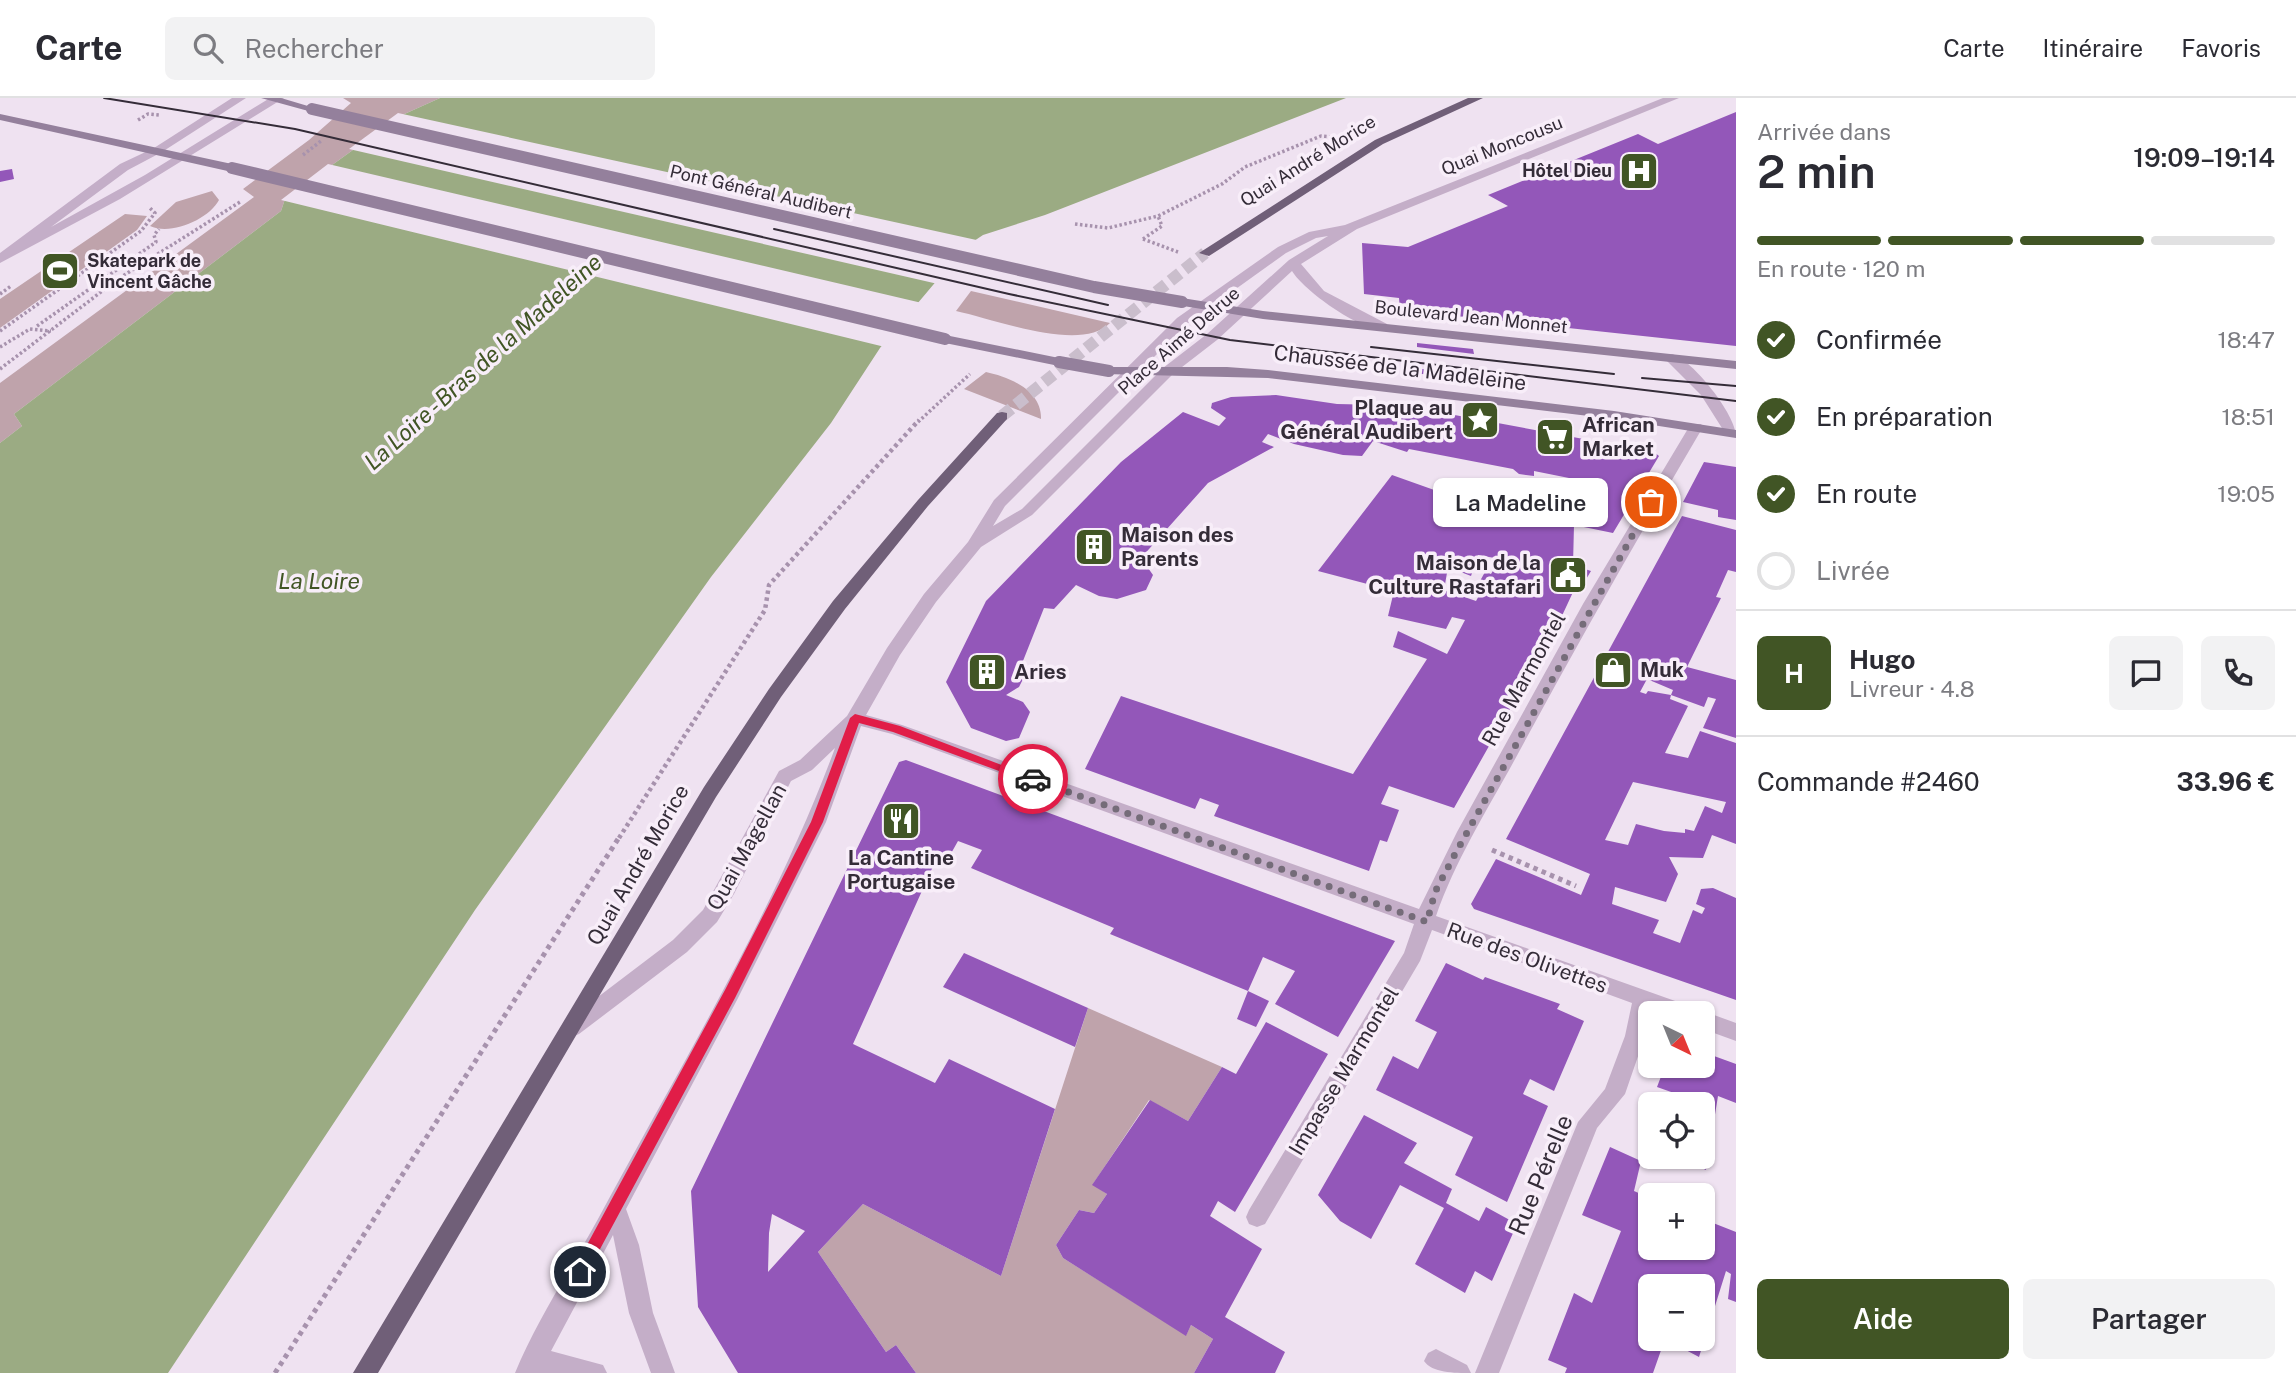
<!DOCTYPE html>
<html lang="fr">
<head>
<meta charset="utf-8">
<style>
	:root { --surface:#fff; --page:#f2f2f3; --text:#2b2b33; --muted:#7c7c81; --line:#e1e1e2; --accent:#415525 }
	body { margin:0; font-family:"Public Sans",sans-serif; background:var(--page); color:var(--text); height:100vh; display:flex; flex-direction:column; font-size:26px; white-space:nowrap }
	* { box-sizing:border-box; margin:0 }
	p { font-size:23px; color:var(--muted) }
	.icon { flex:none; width:38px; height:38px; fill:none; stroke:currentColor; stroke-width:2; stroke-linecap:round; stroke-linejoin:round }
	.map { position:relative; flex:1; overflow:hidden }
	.drawer { display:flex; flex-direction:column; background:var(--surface); width:560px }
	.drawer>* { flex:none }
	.needle { width:46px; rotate:137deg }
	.tools { position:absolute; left:1638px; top:903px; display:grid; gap:14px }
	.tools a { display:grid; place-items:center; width:77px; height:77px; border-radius:10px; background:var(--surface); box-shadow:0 2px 5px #0004; font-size:35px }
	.pin { position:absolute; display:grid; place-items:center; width:60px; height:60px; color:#fff; margin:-30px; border:4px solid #fff; border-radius:50%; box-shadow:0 2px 7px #0007 }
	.courier { position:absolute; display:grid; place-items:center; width:70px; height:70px; margin:-35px; border:5px solid #e11d48; border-radius:50%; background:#fff; color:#222; box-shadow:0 2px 9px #0007 }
	.bubble { position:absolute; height:49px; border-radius:10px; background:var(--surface); box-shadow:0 2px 5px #0004; font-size:23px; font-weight:600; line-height:49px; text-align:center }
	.overview em { font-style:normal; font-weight:600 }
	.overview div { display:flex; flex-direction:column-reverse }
	.overview { display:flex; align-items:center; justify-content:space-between; height:119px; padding:0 21px }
	h1 { font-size:46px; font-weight:600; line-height:52px }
	.bar { display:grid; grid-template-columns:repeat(4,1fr); gap:10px 7px; align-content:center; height:84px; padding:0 21px }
	.bar i { height:9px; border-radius:5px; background:var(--line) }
	.bar .on { background:var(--accent) }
	.bar p { grid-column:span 4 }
	.line { display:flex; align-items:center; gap:18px; padding:0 21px; border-top:2px solid var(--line) }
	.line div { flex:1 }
	.round { display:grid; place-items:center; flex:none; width:74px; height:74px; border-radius:10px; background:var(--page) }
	ol { padding:0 21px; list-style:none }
	li { display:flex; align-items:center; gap:21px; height:77px }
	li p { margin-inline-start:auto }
	li .icon { padding:7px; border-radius:50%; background:var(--accent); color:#fff; stroke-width:4 }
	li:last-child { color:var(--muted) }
	li i { width:38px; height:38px; border:4px solid var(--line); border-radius:50% }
	.action { display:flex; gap:14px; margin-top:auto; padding:14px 21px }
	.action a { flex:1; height:80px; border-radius:10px; background:var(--accent); color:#fff; font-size:28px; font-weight:600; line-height:80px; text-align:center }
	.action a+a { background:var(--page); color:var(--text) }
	header { display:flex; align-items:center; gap:42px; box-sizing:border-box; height:98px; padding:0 35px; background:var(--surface); border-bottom:2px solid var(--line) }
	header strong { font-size:33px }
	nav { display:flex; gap:38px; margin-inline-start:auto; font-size:24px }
	.search { width:490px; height:63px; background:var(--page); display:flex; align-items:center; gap:18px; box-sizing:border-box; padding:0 24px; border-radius:10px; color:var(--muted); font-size:26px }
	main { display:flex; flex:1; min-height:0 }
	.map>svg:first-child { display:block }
</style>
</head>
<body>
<header>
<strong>Carte</strong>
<div class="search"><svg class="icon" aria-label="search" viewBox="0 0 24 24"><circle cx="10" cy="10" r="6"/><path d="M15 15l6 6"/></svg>Rechercher</div>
<nav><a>Carte</a><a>Itinéraire</a><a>Favoris</a></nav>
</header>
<main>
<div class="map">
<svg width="1736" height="1275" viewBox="0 0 1736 1275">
	<rect width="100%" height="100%" fill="#efe2f1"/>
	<!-- green -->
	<path fill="#bfa3ab" d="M343 0H440L400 18 285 101 281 113 14 316 22 328 0 345V285L254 99 243 91 309 42 351 5Z
		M212 93 219 102C209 121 171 138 150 128L176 104Z
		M125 116 147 118 137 132 0 230V201Z
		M971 193 1110 225C1081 255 994 221 956 213Z
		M986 274C1009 279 1042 292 1041 321L964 291Z
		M1088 910 1222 969 1188 1023 1149 1002 1093 1086 1107 1096 1094 1115 1079 1112 1056 1147 1063 1160 1186 1237 1191 1227 1213 1241 1194 1275H916L896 1247 886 1254 818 1154 863 1106 1001 1178Z"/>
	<!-- water -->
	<path fill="#9bab83" d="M440 0H1346L1045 117 983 137 965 149 880 250 831 325 711 479 475 812 168 1275H0V345L22 328 14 316 281 113 285 101 400 18Z"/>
	<!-- pier -->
	<path fill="#efe2f1" d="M398 15 981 143 967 152 938 186 349 51Z
		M328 66 922 205 885 249 281 102Z"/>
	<!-- building -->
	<path fill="#9357b9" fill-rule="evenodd" d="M1736 14V248L1400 212 1399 200 1364 196 1362 145 1408 149 1508 108 1488 97 1638 36 1658 46Z
		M12 71 14 81 0 84V73Z
		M1417 245 1473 251 1474 256 1417 249Z
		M1414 270 1472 277V282L1414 275Z
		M1276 297 1337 306 1382 307 1377 315 1389 320 1395 312 1431 319 1433 313 1654 354 1659 358 1613 435 1574 427 1573 467 1591 473 1579 493 1574 492 1525 597 1519 595 1454 710 1389 688 1381 706 1399 712 1387 744 1380 742 1369 773 1214 718 1219 707 1200 700 1195 711 1085 671 1121 598 1353 676 1427 561 1393 549 1398 533 1447 556 1465 522 1452 519 1446 531 1388 518 1394 493 1318 473 1392 377 1482 409 1494 389 1565 403 1570 394 1563 392 1567 386 1574 389 1579 382 1534 373V378L1519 376 1513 371 1409 351 1407 354 1373 343 1362 358 1343 357 1294 346 1268 336 1262 344 1274 349 1208 385 1141 460 1153 477 1146 492 1117 501 1099 498 1076 487 1054 511 1044 510 1019 573 1026 575 1019 589 1006 597 1023 604 1030 614 1019 640 1006 643 971 630 946 584 986 503 1121 364 1183 314 1219 328 1226 320 1211 310 1212 305 1231 299ZM1478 457 1500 461 1491 476 1485 474 1480 483 1486 485 1476 503 1444 492 1448 469 1471 478Z
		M1704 364 1736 369V422L1718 419V412L1683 404Z
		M1682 418 1736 432V474L1728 472 1716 499 1721 500 1687 569 1736 582V640L1703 630 1716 601 1708 599 1704 609 1671 597 1670 601 1688 608 1665 655 1688 660 1700 633 1736 645V746L1712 737 1703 760 1669 759 1678 776 1666 804 1615 789 1612 806 1659 822 1653 835 1680 845 1693 812 1702 816 1705 810 1696 806 1701 791 1713 790 1736 800V902L1474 811 1471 806 1496 761 1581 797 1590 776 1506 741ZM1647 581 1673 592 1671 597 1648 593 1646 596 1640 594ZM1633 684 1726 704 1722 715 1705 708 1694 733 1685 731V735L1664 733 1636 726 1628 747 1605 742Z
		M906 662 1395 843 1338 939 1275 906 1295 873 1263 859 1248 893 1110 836 1114 830 971 770 982 752 958 743 944 768 935 764 853 946 935 985 949 961 1055 1011 1001 1178 863 1106 818 1154 886 1254 896 1247 916 1275H738L698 1209 691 1093 899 664ZM772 1116 805 1133 768 1174 769 1135Z
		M964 855 1088 910 1075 949 943 889Z
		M1446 865 1483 882 1485 879 1560 906 1557 911 1584 923 1554 993 1530 981 1523 996 1548 1008 1507 1104 1455 1077 1473 1039 1376 992 1393 958 1418 971 1437 934 1415 923Z
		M1248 893 1269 903 1256 929 1237 921Z
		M1266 924 1328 956 1235 1114 1218 1103 1210 1118 1262 1151 1225 1219 1285 1254 1275 1275H1194L1213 1241 1191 1227 1186 1238 1063 1160 1056 1147 1079 1112 1094 1115 1107 1096 1092 1087 1150 1002 1188 1023 1222 969 1236 976Z
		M1703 954 1736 966V1005L1718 998 1706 1072 1676 1059H1703V1006H1669L1674 995 1657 989 1665 968H1703Z
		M1364 1017 1417 1045 1404 1065 1452 1091 1446 1105 1479 1123 1486 1109 1517 1126 1492 1183 1475 1173 1465 1195 1415 1166 1444 1110 1400 1087 1371 1141 1340 1123 1318 1097Z
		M1610 1049 1641 1063 1634 1093 1650 1100V1150H1703V1121L1736 1134V1204L1728 1201 1731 1176 1726 1173 1699 1259 1665 1241 1653 1275H1565L1567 1270 1548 1262 1574 1195 1592 1205 1621 1133 1582 1117ZM1650 1188H1703V1241H1650Z"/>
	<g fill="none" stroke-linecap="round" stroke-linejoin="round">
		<!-- primary-tunnel -->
		<path stroke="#cabecc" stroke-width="12" stroke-dasharray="12 6" stroke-linecap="butt" d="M1002 318 1205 155"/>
		<!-- path-far2 -->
		<path stroke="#a792ad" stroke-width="3.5" stroke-dasharray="2.5 2.5" stroke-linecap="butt" d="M138 22 148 16 159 17
			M303 57 321 43
			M1075 126 1108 130 1158 118 1222 86 1245 69 1321 38 1333 39
			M1143 141 1178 154
			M1143 141 1162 128 1158 118
			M0 196 11 188
			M37 228 156 144 154 137 159 131
			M0 233 141 133 155 115 150 110
			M0 249 30 231 51 233
			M0 271 118 181 240 104
			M918 324 970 276"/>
		<!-- path-far1 -->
		<path stroke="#a792ad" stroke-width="4.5" stroke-dasharray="3.5 3.5" stroke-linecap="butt" d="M619 740 765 512 769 487 919 322"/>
		<!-- path -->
		<path stroke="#a792ad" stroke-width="5" stroke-dasharray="4.5 4.5" stroke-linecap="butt" d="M1492 752 1576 788
			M275 1275 620 738"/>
		<!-- service -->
		<path fill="#c4aec8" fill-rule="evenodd" d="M1436 1251 1467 1267 1471 1275C1454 1275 1432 1275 1424 1263L1428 1255Z"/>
		<!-- minor -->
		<path fill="#c4aec8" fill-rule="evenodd" d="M232 0H246L162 54 128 72 51 129 145 77 270 0H284L120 101 0 165V155L120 66 154 50Z
			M1663 0H1679L1357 131 1301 166 1324 193 1387 226V232C1364 236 1304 193 1292 173L1217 242 1173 276 1032 417 981 449 936 504 900 557 866 617 902 627 1419 811 1457 734 1583 506 1689 329 1691 326H1701L1703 329C1640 436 1579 543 1520 652 1491 706 1456 760 1436 818L1692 909 1695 915H1662L1651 911 1645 938 1625 996 1597 1030 1499 1275H1475L1578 1024 1605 991 1625 938 1632 905 1432 832 1420 863 1265 1126 1257 1129 1249 1126 1246 1119 1249 1112 1404 855 1414 826 892 636 861 628 826 724 737 902 626 1111 639 1147 653 1215 675 1275H651L629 1215 613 1137 551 1253 603 1267 607 1275H515C537 1222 570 1172 598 1121 679 970 775 813 835 650L812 672 791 683 734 796 717 824 687 854 579 936 572 939 565 936 562 930 565 924 673 842 703 812 779 673 800 662 847 618 887 550 924 496 968 444 994 402 1177 220 1278 149 1309 134 1345 127ZM1328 138 1289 162 1207 236 1163 270 1022 411 993 428 1005 408 1187 226 1286 155 1316 140Z
			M1672 256C1693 262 1736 317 1736 338H1727L1701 297 1667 263 1665 260Z
			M1703 913 1736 925V943L1703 931V915H1698Z"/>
		<!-- secondary -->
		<path fill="#94809c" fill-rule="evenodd" d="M261 0H281L318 11 312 14Z
			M0 16 232 66 238 70 232 74 0 22Z
			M1182 200 1263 213 1736 263V271L1263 221 1177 207 1175 204Z
			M945 237 1059 260 1066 264 1059 268 940 244 938 241Z
			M1109 269H1227L1268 272 1614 313 1736 332V340L1614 321 1268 280 1104 276 1102 273Z"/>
		<!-- primary -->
		<path fill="#705f78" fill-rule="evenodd" d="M1468 0H1483L1383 46 1209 158 1199 155 1375 42Z
			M1002 314 1007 315V321L928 408 845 511 781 599 716 699 378 1275H353L704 689 769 591 833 503 918 402 997 315Z"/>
		<!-- tram -->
		<path stroke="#342c38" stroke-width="2" d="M104 0 295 31 1009 196 1230 242 1736 303
			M774 131 1108 207
			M1371 249 1614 276
			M1642 280 1736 288"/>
		<!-- secondary-bridge -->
		<path stroke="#94809c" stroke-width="12" d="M312 11 1094 189 1182 204
			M232 70 945 241
			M1059 264 1109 273"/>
	</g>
	<!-- route -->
	<path fill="#e11d48" d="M855 616 900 628 1038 681 1029 684 893 634 859 625 823 724 735 900 585 1179H575V1169L725 892 811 724 850 620Z"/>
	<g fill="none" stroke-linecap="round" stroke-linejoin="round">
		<!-- done -->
		<path stroke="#756c79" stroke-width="7" stroke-dasharray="0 12.6" d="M1033 681 1427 824 1435 794 1454 758 1651 404"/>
	</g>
	<!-- icons -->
	<defs>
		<g id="hospital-square" transform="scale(2.0125)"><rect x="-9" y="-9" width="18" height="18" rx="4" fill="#415525" stroke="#f8eef9"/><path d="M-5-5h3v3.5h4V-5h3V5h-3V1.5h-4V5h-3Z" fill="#fff"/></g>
		<g id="stadium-square" transform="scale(2.0125)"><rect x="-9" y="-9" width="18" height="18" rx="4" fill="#415525" stroke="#f8eef9"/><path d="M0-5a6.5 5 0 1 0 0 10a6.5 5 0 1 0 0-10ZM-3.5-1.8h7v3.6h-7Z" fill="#fff"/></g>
		<g id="sight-square" transform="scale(2.0125)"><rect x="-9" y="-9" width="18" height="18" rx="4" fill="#415525" stroke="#f8eef9"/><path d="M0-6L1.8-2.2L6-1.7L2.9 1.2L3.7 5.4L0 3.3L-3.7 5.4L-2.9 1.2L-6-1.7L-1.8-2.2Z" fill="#fff"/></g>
		<g id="supermarket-square" transform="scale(2.0125)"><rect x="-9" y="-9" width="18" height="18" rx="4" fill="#415525" stroke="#f8eef9"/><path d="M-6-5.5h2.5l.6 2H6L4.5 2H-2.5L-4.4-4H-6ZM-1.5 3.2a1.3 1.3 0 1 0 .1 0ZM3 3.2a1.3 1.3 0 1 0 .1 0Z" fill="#fff"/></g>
		<g id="building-square" transform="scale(2.0125)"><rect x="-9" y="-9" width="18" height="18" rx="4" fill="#415525" stroke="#f8eef9"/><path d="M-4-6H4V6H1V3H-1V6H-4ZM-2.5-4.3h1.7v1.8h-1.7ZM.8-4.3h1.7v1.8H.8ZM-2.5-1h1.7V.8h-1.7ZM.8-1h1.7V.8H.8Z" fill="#fff"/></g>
		<g id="civic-square" transform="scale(2.0125)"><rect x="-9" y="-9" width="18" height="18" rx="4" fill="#415525" stroke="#f8eef9"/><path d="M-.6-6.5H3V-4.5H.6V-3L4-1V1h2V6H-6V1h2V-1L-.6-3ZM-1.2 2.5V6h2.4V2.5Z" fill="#fff"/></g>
		<g id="shop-square" transform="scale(2.0125)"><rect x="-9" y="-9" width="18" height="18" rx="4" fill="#415525" stroke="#f8eef9"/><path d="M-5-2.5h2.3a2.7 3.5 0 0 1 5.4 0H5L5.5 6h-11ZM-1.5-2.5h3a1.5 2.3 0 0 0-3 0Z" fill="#fff"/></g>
		<g id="restaurant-square" transform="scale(2.0125)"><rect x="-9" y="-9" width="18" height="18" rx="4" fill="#415525" stroke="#f8eef9"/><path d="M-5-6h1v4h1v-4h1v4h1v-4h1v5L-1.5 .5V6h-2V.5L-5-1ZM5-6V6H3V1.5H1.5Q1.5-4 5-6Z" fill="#fff"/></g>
	</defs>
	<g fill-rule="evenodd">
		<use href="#hospital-square" x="1639" y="73"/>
		<use href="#stadium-square" x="60" y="173"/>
		<use href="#sight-square" x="1480" y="322"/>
		<use href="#supermarket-square" x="1555" y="339"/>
		<use href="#building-square" x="1094" y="449"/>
		<use href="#civic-square" x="1568" y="477"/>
		<use href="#shop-square" x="1613" y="572"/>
		<use href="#building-square" x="987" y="574"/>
		<use href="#restaurant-square" x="901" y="723"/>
	</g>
	<g text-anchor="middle" stroke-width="7" stroke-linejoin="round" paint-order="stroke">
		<!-- far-street labels -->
		<g font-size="18" fill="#342c38" stroke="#f8eef9">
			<text transform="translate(1502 48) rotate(-22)" y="6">Quai Moncousu</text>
			<text transform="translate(1308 63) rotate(-32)" y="6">Quai André Morice</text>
			<text transform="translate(761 94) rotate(13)" y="6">Pont Général Audibert</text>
			<text transform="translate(1471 219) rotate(6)" y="6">Boulevard Jean Monnet</text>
			<text transform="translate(1179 243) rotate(-41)" y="6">Place Aimé Delrue</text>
		</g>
		<!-- far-poi labels -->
		<g font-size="18" font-weight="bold" fill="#342c38" stroke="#f8eef9" text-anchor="end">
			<text x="1612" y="79">Hôtel Dieu</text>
			<text x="87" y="169" text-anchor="start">Skatepark de<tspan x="87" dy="21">Vincent Gâche</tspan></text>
		</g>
		<!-- street labels -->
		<g font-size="21" fill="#342c38" stroke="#f8eef9">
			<text transform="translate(1400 270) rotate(7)" y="7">Chaussée de la Madeleine</text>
			<text transform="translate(1524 581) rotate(-61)" y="7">Rue Marmontel</text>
			<text transform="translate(747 749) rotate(-61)" y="7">Quai Magellan</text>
			<text transform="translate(638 767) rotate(-60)" y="7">Quai André Morice</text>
			<text transform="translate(1527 860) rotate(20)" y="7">Rue des Olivettes</text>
			<text transform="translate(1344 973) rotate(-59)" y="7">Impasse Marmontel</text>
		</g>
		<!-- poi labels -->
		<g font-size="21" font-weight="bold" fill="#342c38" stroke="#f8eef9" text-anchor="start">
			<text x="1453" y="317" text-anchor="end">Plaque au<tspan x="1453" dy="24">Général Audibert</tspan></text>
			<text x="1582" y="334">African<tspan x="1582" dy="24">Market</tspan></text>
			<text x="1121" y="444">Maison des<tspan x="1121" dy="24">Parents</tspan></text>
			<text x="1541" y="472" text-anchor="end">Maison de la<tspan x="1541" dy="24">Culture Rastafari</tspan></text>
			<text x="1640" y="579">Muk</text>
			<text x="1014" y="581">Aries</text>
			<text x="901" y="767" text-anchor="middle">La Cantine<tspan x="901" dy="24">Portugaise</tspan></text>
		</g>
		<!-- water labels -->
		<g font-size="23" font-style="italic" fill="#415525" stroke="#f8eef9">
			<text transform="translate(483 264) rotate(-42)" y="8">La Loire - Bras de la Madeleine</text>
			<text x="319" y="491">La Loire</text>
		</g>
		<!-- near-street labels -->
		<g font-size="24" fill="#342c38" stroke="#f8eef9">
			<text transform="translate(1541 1077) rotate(-67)" y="8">Rue Pérelle</text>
		</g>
	</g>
</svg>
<div class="tools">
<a><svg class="needle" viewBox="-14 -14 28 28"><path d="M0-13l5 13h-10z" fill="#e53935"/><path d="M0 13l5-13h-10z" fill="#7c7c81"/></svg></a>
<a><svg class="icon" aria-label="locate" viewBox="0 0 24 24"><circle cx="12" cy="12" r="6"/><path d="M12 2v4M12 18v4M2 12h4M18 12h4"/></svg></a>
<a>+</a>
<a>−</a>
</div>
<div class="pin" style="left:1651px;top:404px;background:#ea580c"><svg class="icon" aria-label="bag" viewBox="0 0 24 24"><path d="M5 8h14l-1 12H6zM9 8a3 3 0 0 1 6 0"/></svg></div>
<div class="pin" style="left:580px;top:1174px;background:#1f2937"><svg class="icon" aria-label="home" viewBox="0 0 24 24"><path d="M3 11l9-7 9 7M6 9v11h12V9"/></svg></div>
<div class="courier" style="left:1033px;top:681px"><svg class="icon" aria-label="car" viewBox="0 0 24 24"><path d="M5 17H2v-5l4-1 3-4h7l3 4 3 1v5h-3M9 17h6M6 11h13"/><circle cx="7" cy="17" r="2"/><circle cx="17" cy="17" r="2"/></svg></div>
<div class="bubble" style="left:1433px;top:380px;width:175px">La Madeline</div>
</div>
<section class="drawer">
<div class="overview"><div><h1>2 min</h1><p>Arrivée dans</p></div><em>19:09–19:14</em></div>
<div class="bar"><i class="on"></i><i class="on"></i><i class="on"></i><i></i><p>En route · 120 m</p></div>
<ol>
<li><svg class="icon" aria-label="check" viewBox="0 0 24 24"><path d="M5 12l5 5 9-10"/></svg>Confirmée<p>18:47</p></li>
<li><svg class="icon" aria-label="check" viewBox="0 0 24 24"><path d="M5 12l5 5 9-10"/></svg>En préparation<p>18:51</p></li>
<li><svg class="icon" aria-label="check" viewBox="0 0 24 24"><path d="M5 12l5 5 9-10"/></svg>En route<p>19:05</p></li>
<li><i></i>Livrée</li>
</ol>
<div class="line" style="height:126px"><b class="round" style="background:var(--accent);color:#fff">H</b><div><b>Hugo</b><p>Livreur · 4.8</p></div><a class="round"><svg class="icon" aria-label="chat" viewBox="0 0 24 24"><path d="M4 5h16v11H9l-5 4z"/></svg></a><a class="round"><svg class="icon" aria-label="phone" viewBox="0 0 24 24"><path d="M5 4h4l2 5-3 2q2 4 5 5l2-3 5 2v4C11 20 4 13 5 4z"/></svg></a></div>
<div class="line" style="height:91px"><div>Commande #2460</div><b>33.96 €</b></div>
<div class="action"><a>Aide</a><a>Partager</a></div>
</section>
</main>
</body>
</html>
